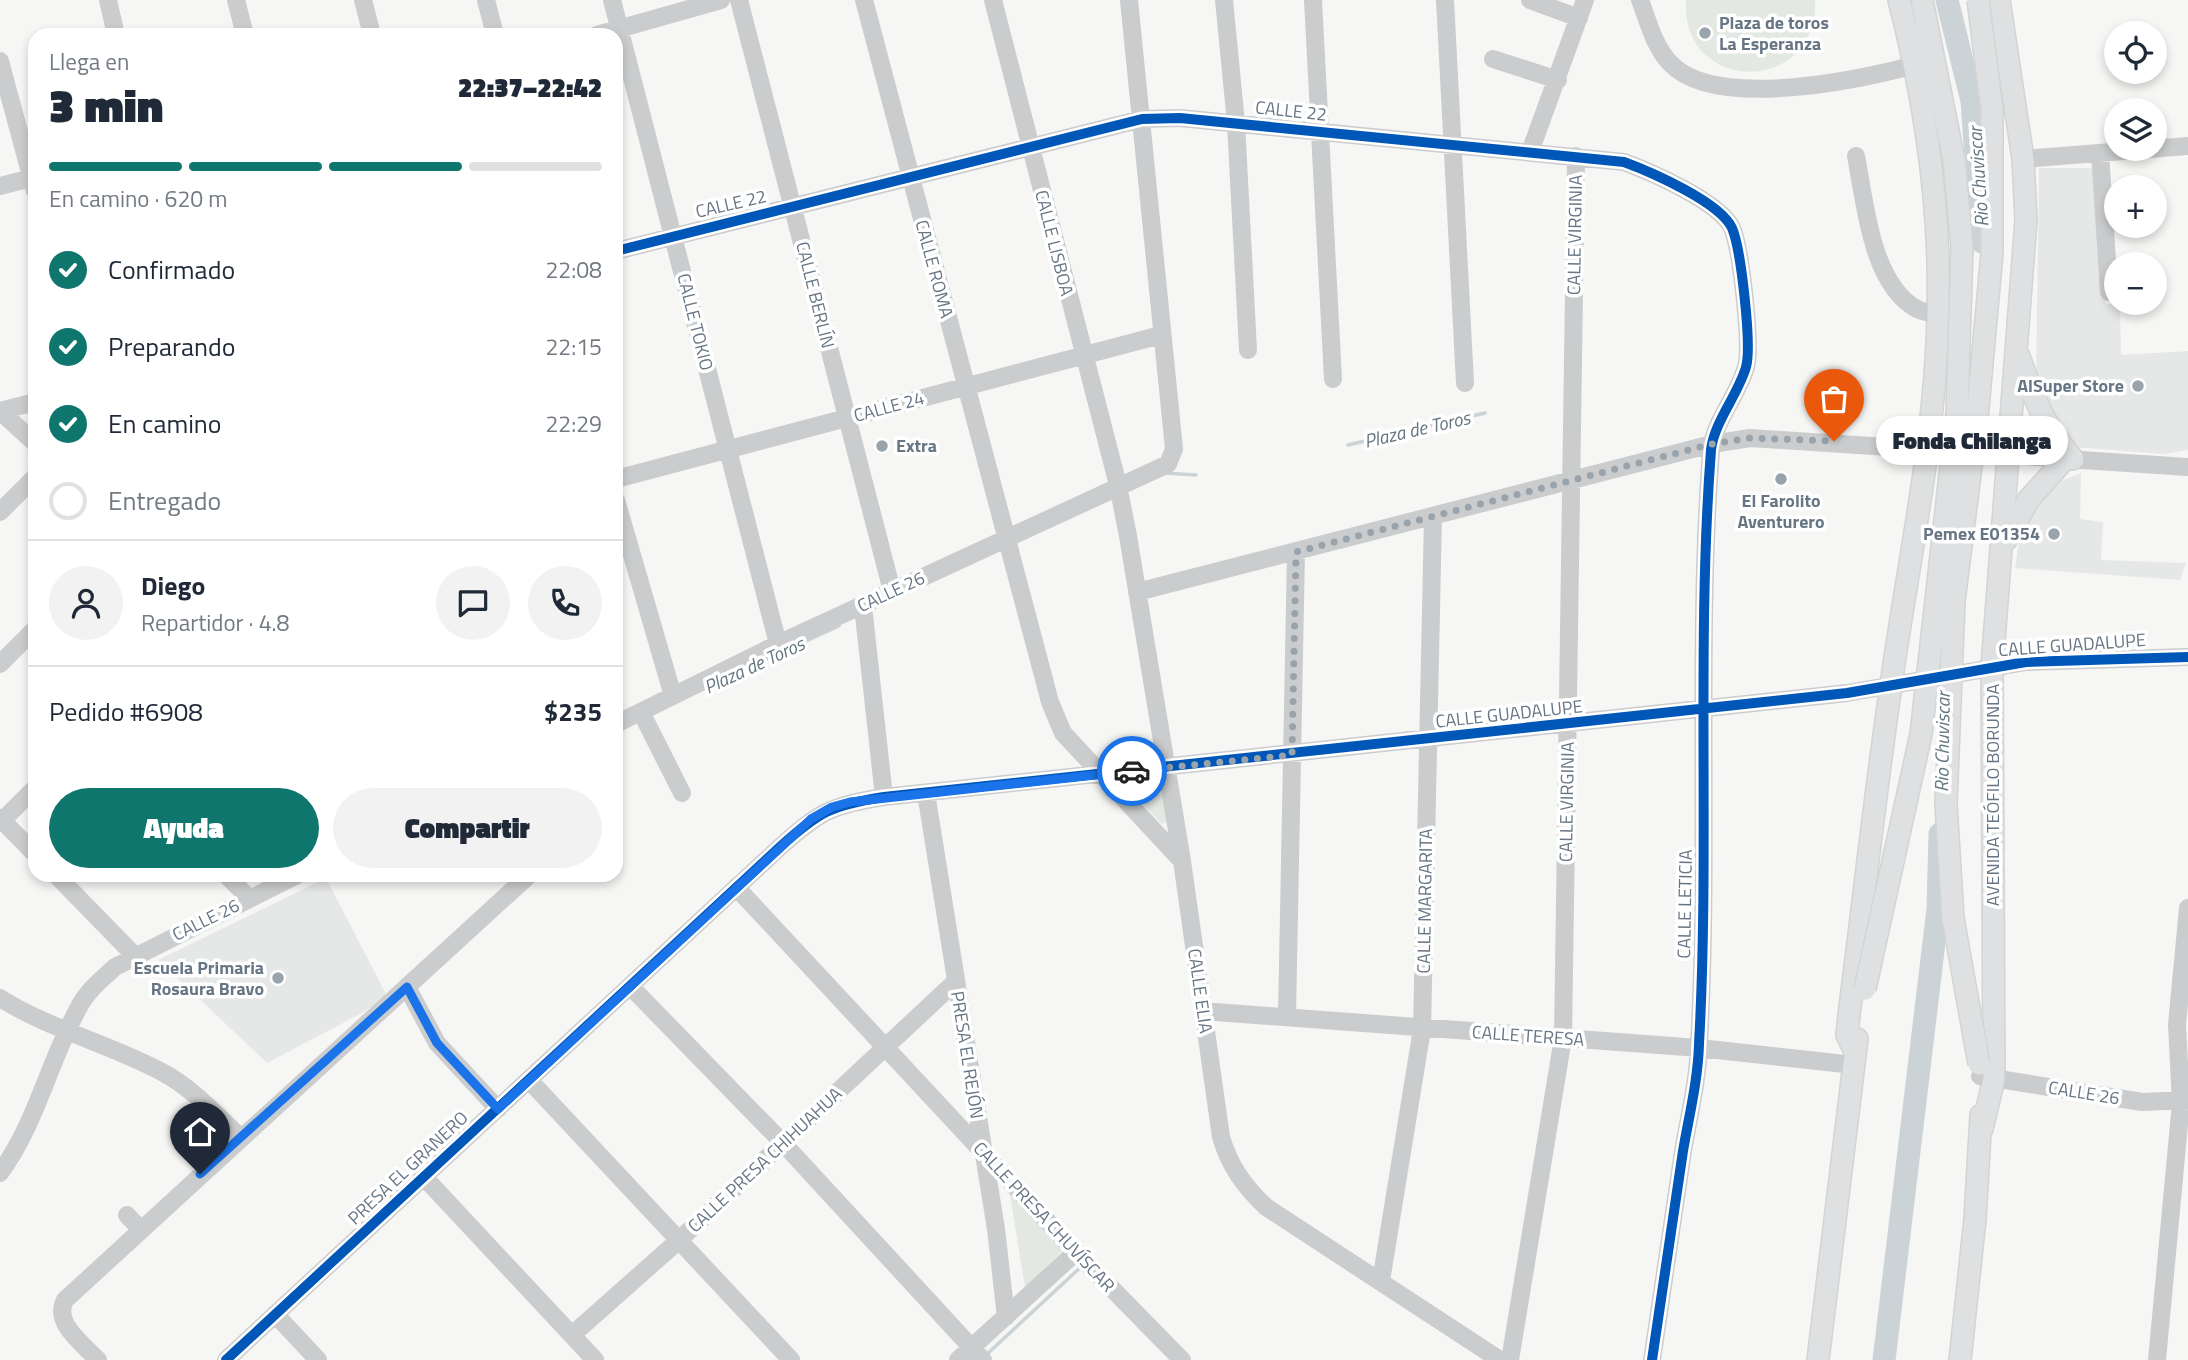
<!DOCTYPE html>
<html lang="es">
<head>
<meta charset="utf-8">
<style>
	:root { --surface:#fff; --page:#f2f2f3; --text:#1f2937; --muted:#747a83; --line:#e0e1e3; --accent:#0f766e }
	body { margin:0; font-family:"Titillium Web",sans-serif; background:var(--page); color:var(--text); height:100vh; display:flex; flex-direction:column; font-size:26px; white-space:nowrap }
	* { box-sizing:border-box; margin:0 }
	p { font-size:23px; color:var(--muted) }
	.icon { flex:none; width:38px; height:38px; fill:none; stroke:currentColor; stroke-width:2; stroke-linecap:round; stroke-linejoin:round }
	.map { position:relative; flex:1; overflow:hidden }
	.sheet { position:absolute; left:28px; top:28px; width:595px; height:854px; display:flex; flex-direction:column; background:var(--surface); border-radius:21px; box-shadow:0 4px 10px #0003 }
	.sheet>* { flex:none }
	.buttons { position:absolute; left:2104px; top:21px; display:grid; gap:14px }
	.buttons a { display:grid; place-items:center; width:63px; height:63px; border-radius:50%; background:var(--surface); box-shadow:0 4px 10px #0003; font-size:35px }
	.pin { position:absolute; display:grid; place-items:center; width:60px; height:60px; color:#fff; margin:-72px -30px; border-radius:50% 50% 50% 0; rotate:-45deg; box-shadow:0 0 7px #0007 }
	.pin .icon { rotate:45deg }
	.courier { position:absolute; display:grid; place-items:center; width:70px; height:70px; margin:-35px; border:5px solid #1a73e8; border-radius:50%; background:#fff; color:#222; box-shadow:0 2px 9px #0007 }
	.bubble { position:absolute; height:49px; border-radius:24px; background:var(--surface); box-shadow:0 4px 10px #0003; font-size:23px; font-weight:800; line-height:49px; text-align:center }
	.headline em { font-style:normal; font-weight:800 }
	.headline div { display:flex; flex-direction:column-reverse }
	.headline { display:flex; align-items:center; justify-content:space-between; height:119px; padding:0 21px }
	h1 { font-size:46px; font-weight:800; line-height:52px }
	.bar { display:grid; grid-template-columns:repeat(4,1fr); gap:10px 7px; align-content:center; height:84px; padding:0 21px }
	.bar i { height:9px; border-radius:5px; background:var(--line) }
	.bar .selected { background:var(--accent) }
	.bar p { grid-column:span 4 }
	.line { display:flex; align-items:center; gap:18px; padding:0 21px; border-top:2px solid var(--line) }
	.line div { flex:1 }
	.round { display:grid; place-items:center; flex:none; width:74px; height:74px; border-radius:37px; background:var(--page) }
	ol { padding:0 21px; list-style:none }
	li { display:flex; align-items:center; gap:21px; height:77px }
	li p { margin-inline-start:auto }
	li .icon { padding:7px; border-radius:50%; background:var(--accent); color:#fff; stroke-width:4 }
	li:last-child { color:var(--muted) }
	li i { width:38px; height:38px; border:4px solid var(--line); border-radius:50% }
	.action { display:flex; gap:14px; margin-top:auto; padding:14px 21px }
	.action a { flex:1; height:80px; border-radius:42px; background:var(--accent); color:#fff; font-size:28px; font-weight:800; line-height:80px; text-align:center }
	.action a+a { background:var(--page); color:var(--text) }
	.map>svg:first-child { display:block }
</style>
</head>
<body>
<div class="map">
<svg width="2188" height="1360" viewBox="0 0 2188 1360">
	<rect width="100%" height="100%" fill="#f6f6f5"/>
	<!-- built -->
	<path fill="#e6e8e8" d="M2039 168H2097L2106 304H2120L2121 355 2188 351V450L2163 454 2071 447 2036 380Z
		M2081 473 2080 519 2103 522 2101 560 2186 563 2180 580 2015 568 2021 527 2038 500 2058 482Z
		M326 878 387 996 364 1012 267 1063 158 960Z"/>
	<!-- park -->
	<path fill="#e4e8e3" d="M1686 0H1815C1819 96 1680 95 1686 0Z
		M1159 784 1168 820 1162 824 1131 792 1136 786Z
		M1010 1195 1014 1196 1063 1250 1025 1288Z"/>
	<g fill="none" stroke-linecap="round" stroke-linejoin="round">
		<!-- stream -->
		<path stroke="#cbd3d6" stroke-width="3.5" d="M1348 445 1485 413
			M1164 473 1196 475
			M763 661 839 626
			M985 1356 1082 1266"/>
		<!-- river -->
		<path stroke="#cbd3d6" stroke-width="23" d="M1947 0 1972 101 1982 242
			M1884 1360 1938 909 1940 834"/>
		<!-- major casing -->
		<g stroke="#d3d4d4" stroke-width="24">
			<path id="major" d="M1922 0 1954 160
				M2019 357C2034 398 2044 426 2073 459
				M2006 540 2029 499 2065 459
				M1855 1052 1847 1035 1849 1015C1863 905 1875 795 1891 685 1908 562 1936 438 1938 313 1941 208 1925 101 1899 0
				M1982 1129 1994 1079 1992 667 2026 220 2023 159 1999 0
				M1818 1360 1857 1039
				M1960 1360 1975 1219 1981 1115"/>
		</g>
		<!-- minor -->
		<path stroke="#cbcccd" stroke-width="18" d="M108 0 116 35
			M236 0 245 35
			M363 0 372 35
			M486 0 495 35
			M612 0 778 644
			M739 0 892 591
			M864 0 1050 702 1063 733 1182 861
			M993 0 1118 485 1128 536 1182 861 1221 1137C1230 1167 1244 1186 1266 1207L1500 1360
			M1224 0 1236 123 1248 350
			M1313 0 1333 379
			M1445 0 1465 383
			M1530 0 1579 18
			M1640 0C1648 21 1654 46 1670 63 1715 111 1858 80 1915 65
			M597 35 721 0
			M1493 59 1558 80
			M0 61 35 191
			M1530 152 1585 0
			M2100 153 2109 292
			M1856 156C1865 202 1871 284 1917 309 1923 312 1932 313 1938 315
			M2023 159 2188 146
			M0 186 35 177
			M616 251 1142 119 1180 118 1624 162C1651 172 1720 202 1732 228 1741 249 1752 346 1746 367 1738 395 1714 422 1711 450 1696 647 1710 846 1699 1044 1698 1080 1689 1116 1683 1151 1673 1221 1662 1290 1652 1360
			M0 411 35 443
			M0 411 35 402
			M616 479 1161 335
			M616 500 673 696
			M0 512 35 477
			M1137 592 1712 444 1750 438 2188 467
			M863 606 884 797
			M0 664 35 629
			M642 714 682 793
			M616 724 778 644 1168 464 1174 449 1129 0
			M926 793 996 1229 1006 1317
			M0 818 35 854
			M0 823 35 788
			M56 875 135 956
			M226 875 249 898
			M736 887 1076 1252 1182 1360
			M630 986 782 1142 983 1360
			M407 987 437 1043 498 1109
			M0 998C51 1030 110 1044 162 1072 192 1088 216 1114 240 1137
			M1202 1011 1699 1048 1854 1065
			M1287 1016 1296 552
			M1980 1076 2142 1102 2188 1100
			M529 1080 791 1360
			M0 1173C37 1122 49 1061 79 1007 87 991 102 979 115 967L297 875
			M423 1176 595 1360
			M127 1215 140 1229
			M1381 1281 1422 1029 1433 517
			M275 1314 318 1360
			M572 1335 678 1241 955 982
			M98 1360C82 1343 53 1323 65 1300L529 875
			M226 1360 780 847C819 812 831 805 884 797L1847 693 2026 662 2188 657
			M958 1360 1076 1252
			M1510 1360 1563 1038 1576 156
			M2157 1360 2181 1103 2177 1025 2188 908"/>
		<!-- major -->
		<use href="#major" stroke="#dfe0e1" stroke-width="21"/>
		<!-- major-bridge casing -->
		<g stroke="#d3d4d4" stroke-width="24" stroke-linecap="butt">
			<path id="major-bridge" d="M1978 0 1992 109V253L1977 419 1954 601 1946 804 1953 918 1979 1064
				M1865 989 1921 734 1957 413 1962 247 1954 160"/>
		</g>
		<!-- major-bridge -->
		<use href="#major-bridge" stroke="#dfe0e1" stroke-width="21"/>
		<!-- cycleway casing -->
		<g stroke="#fff" stroke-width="15">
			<path id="cycleway" d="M616 251 1142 119 1180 118 1624 162C1651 172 1720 202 1732 228 1741 249 1752 346 1746 367 1738 395 1714 422 1711 450 1696 647 1710 846 1699 1044 1698 1080 1689 1116 1683 1151 1673 1221 1662 1290 1652 1360
				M226 1360 780 847C819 812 831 805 884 797L1847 693 2026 662 2188 657"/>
		</g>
		<!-- cycleway -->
		<use href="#cycleway" stroke="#0057b8" stroke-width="10"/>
	</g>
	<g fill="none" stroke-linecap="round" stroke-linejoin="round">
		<!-- done -->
		<path stroke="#99a3ac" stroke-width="7" stroke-dasharray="0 12.6" d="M1132 771 1292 755 1296 552 1712 444 1750 438 1834 441"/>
		<!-- route -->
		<path stroke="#1a73e8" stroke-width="9" d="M200 1174 407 987 437 1043 498 1109 780 848 811 819 832 807 850 802 1132 771"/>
	</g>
	<!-- markers -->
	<g fill="#99a3ac" stroke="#fff" stroke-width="2.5">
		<circle cx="1705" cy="33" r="7"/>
		<circle cx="2138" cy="386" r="7"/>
		<circle cx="882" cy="446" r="7"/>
		<circle cx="1781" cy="479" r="7"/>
		<circle cx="2054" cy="534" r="7"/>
		<circle cx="278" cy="978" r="7"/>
	</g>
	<g text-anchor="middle" stroke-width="7" stroke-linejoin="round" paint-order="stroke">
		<!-- poi labels -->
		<g font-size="18" font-weight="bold" fill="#677685" stroke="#fff" text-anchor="end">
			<text x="1719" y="29" text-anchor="start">Plaza de toros<tspan x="1719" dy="21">La Esperanza</tspan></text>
			<text x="2124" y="392">AlSuper Store</text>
			<text x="896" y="452" text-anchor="start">Extra</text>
			<text x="1781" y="507" text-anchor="middle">El Farolito<tspan x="1781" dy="21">Aventurero</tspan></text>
			<text x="2040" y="540">Pemex E01354</text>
			<text x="264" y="974">Escuela Primaria<tspan x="264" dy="21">Rosaura Bravo</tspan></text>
		</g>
		<!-- street labels -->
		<g font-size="18" fill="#677685" stroke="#fff">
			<text transform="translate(1291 111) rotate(6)" y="6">CALLE 22</text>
			<text transform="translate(731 204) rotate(-13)" y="6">CALLE 22</text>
			<text transform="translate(1575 235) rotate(-89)" y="6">CALLE VIRGINIA</text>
			<text transform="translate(1054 243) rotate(76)" y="6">CALLE LISBOA</text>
			<text transform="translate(934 269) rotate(75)" y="6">CALLE ROMA</text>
			<text transform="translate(815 295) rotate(76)" y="6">CALLE BERLÍN</text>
			<text transform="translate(695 322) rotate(76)" y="6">CALLE TOKIO</text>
			<text transform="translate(889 407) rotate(-15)" y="6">CALLE 24</text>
			<text transform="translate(891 592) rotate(-25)" y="6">CALLE 26</text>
			<text transform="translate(2072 645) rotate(-4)" y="6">CALLE GUADALUPE</text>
			<text transform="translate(1509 714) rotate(-6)" y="6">CALLE GUADALUPE</text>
			<text transform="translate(1993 795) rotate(-90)" y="6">AVENIDA TEÓFILO BORUNDA</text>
			<text transform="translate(1567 802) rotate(-89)" y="6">CALLE VIRGINIA</text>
			<text transform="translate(1425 901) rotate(-89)" y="6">CALLE MARGARITA</text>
			<text transform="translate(1685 904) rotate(-89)" y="6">CALLE LETICIA</text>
			<text transform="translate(206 920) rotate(-26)" y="6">CALLE 26</text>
			<text transform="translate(1200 991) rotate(82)" y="6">CALLE ELIA</text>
			<text transform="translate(1528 1036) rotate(4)" y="6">CALLE TERESA</text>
			<text transform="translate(967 1055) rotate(81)" y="6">PRESA EL REJÓN</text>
			<text transform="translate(2084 1093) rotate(9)" y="6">CALLE 26</text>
			<text transform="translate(765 1160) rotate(-43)" y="6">CALLE PRESA CHIHUAHUA</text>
			<text transform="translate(408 1168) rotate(-43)" y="6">PRESA EL GRANERO</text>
			<text transform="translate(1044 1217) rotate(47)" y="6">CALLE PRESA CHUVÍSCAR</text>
		</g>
		<!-- water labels -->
		<g font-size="19" font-style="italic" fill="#637780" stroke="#fff">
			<text transform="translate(1978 177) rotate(-94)" y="7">Rio Chuviscar</text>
			<text transform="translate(1417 429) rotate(-13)" y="7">Plaza de Toros</text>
			<text transform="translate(754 665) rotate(-25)" y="7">Plaza de Toros</text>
			<text transform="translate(1942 742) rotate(-89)" y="7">Rio Chuviscar</text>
		</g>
	</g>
</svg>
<div class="buttons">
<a><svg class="icon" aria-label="locate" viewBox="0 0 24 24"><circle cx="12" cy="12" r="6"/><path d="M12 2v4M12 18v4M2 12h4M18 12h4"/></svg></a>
<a><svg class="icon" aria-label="layers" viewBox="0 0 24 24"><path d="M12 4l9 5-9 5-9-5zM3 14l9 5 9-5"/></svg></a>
<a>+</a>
<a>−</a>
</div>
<div class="pin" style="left:1834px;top:441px;background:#ea580c"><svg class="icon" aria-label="bag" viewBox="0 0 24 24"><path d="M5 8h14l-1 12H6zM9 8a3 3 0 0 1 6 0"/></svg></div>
<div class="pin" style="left:200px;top:1174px;background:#1f2937"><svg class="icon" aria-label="home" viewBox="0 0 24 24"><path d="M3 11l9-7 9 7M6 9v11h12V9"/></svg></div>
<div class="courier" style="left:1132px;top:771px"><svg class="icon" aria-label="car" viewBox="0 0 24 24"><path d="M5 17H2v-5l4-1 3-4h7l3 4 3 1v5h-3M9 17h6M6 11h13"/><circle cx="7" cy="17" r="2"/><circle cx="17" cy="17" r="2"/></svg></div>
<div class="bubble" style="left:1876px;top:416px;width:192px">Fonda Chilanga</div>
<section class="sheet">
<div class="headline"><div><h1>3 min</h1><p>Llega en</p></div><em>22:37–22:42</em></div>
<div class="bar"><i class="selected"></i><i class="selected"></i><i class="selected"></i><i></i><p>En camino · 620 m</p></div>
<ol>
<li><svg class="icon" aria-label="check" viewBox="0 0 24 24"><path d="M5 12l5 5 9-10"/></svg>Confirmado<p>22:08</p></li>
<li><svg class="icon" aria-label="check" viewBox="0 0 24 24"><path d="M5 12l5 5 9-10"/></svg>Preparando<p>22:15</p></li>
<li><svg class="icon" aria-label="check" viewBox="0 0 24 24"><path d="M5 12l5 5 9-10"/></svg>En camino<p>22:29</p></li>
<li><i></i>Entregado</li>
</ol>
<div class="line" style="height:126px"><a class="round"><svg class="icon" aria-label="person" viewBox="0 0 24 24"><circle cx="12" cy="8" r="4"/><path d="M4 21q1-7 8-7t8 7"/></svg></a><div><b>Diego</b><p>Repartidor · 4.8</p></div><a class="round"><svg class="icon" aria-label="chat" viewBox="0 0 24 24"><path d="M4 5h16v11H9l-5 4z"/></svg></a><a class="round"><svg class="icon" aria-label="phone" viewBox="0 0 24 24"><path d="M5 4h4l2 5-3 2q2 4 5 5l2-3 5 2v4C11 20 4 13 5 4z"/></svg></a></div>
<div class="line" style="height:91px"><div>Pedido #6908</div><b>$235</b></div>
<div class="action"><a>Ayuda</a><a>Compartir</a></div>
</section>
</div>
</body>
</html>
